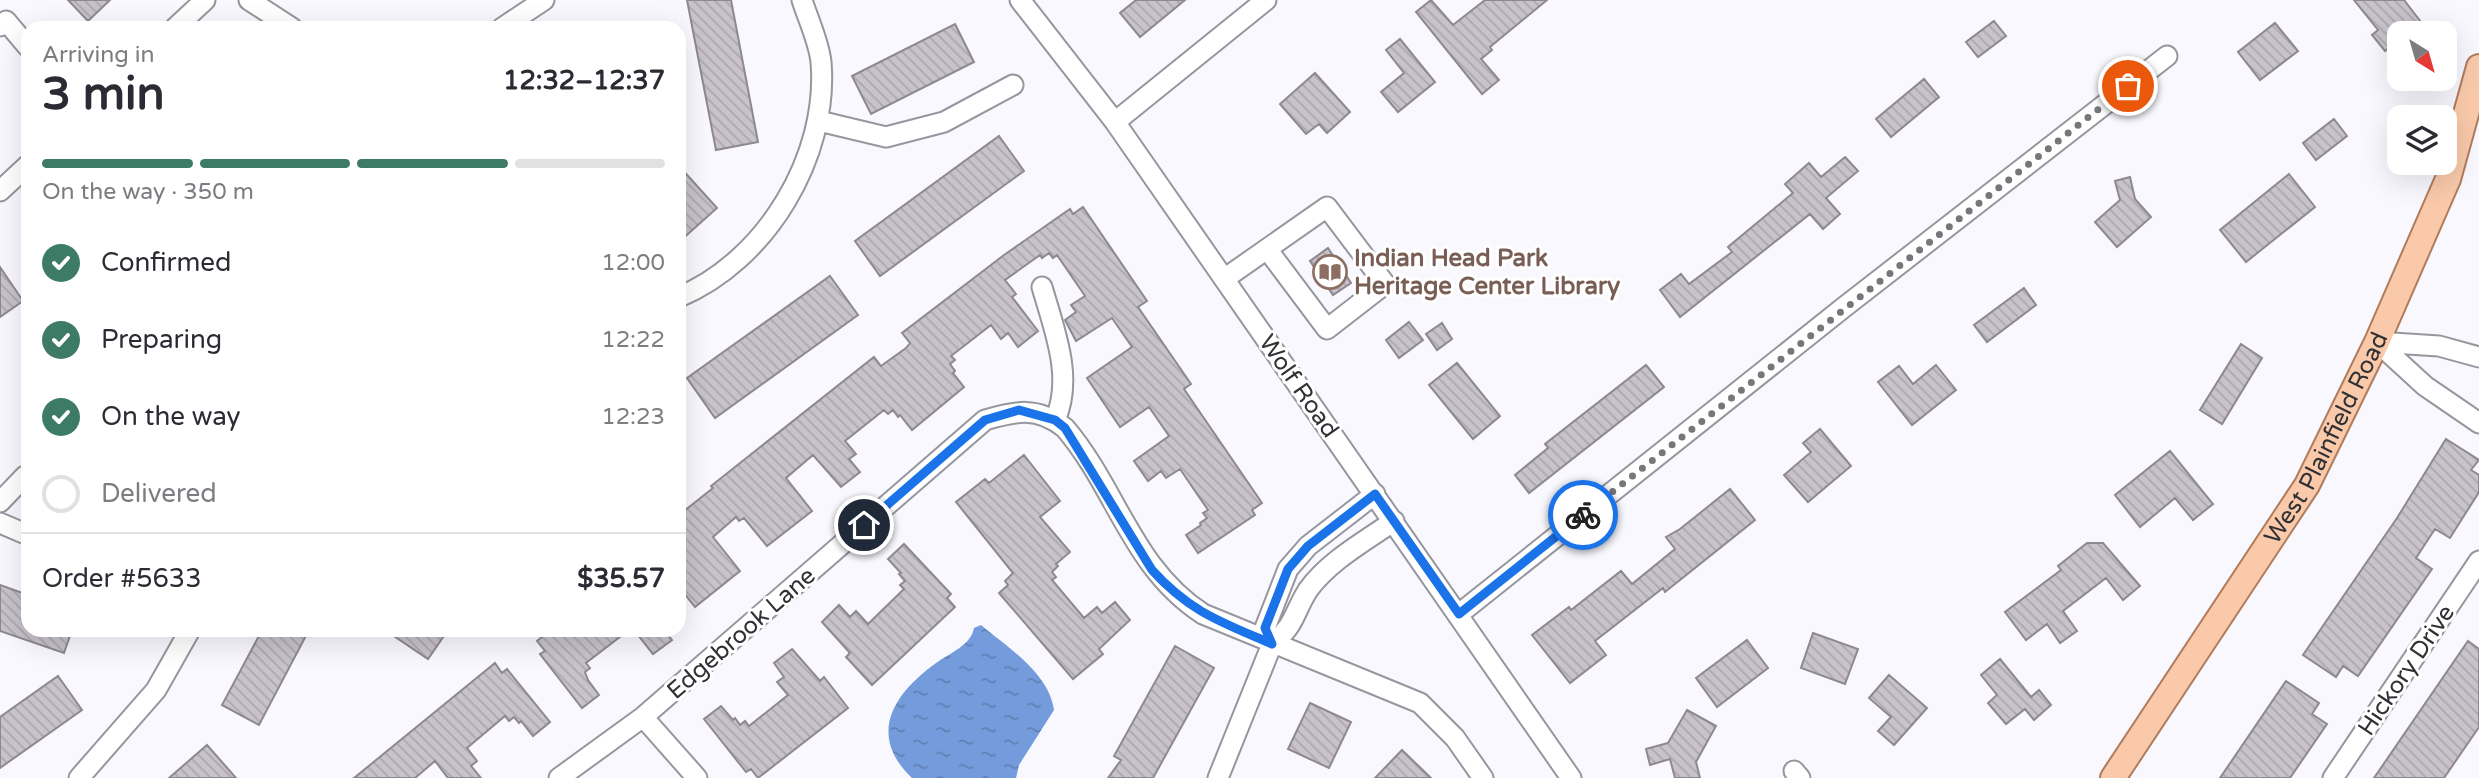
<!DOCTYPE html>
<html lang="en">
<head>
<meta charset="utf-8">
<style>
	:root { --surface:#fff; --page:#f2f2f3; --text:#2b2b33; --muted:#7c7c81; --line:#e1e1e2; --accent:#3e7b67 }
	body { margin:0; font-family:"Varela Round",sans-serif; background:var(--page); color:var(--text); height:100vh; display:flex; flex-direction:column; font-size:26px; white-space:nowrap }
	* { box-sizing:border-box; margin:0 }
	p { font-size:23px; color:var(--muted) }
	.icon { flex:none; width:38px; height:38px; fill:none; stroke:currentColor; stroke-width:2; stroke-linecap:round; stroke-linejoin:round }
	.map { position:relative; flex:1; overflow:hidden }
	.side { position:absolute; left:21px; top:21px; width:665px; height:616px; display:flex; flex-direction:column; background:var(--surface); border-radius:21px; box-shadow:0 7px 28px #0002 }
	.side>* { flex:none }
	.needle { width:46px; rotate:143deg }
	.tools { position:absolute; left:2387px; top:21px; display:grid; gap:14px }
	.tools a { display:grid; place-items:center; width:70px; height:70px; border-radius:14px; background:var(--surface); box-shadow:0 7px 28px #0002; font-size:35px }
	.pin { position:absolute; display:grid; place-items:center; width:60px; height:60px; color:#fff; margin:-30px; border:4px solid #fff; border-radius:50%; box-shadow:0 2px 7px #0007 }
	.courier { position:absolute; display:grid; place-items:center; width:70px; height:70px; margin:-35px; border:5px solid #1a73e8; border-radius:50%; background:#fff; color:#222; box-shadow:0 2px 9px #0007 }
	.overview em { font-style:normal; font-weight:700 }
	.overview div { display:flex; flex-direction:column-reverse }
	.overview { display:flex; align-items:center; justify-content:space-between; height:119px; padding:0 21px }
	h1 { font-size:46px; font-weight:700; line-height:52px }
	.bar { display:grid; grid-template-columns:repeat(4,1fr); gap:10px 7px; align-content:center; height:84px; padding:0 21px }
	.bar i { height:9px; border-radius:5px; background:var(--line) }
	.bar .selected { background:var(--accent) }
	.bar p { grid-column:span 4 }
	.line { display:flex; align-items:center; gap:18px; padding:0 21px; border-top:2px solid var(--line) }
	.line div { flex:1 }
	ol { padding:0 21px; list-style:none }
	li { display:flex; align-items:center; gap:21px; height:77px }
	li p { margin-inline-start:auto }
	li .icon { padding:7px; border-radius:50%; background:var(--accent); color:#fff; stroke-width:4 }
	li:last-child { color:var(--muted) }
	li i { width:38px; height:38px; border:4px solid var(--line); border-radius:50% }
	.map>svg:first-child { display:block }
</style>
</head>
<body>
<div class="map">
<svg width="2479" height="778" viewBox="0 0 2479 778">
	<defs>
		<pattern id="water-ripples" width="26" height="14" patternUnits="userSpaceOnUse" patternTransform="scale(1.75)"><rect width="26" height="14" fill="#749cdc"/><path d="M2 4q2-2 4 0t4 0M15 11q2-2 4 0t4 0" fill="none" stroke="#6080b3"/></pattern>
		<pattern id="building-back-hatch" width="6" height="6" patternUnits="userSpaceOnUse" patternTransform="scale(1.75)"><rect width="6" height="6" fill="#c8c2ca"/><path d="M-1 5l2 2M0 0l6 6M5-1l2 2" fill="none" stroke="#aca7ae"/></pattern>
	</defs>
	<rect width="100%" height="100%" fill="#f8f8fe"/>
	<!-- water -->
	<path fill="url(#water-ripples)" d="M981 625C1007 647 1049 673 1054 710L1019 765 1016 778H912C867 735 893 694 936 663 950 653 971 645 974 628Z"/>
	<!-- building -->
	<path fill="url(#building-back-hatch)" stroke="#8e8890" stroke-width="2" d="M68 0H110L88 21Z
		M687 0H731L758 142 716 150Z
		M1136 0H1185L1140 37 1120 13Z
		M1431 0 1453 25 1485 0H1547L1490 47 1492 50 1481 59 1499 80 1482 94 1416 12Z
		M2354 0H2404L2421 22 2407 33H2399V39L2385 51 2372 35 2378 30Z
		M1994 21 2006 36 1978 57 1966 42Z
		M2275 23 2298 51 2260 80 2238 52Z
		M955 24 974 62 871 114 852 76Z
		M1400 39 1435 82 1398 112 1381 92 1404 73 1386 50Z
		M1315 73 1350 112 1327 133 1319 124 1306 134 1280 104Z
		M1924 79 1939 97 1891 137 1876 119Z
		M2334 119 2347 136 2316 160 2303 143Z
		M999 136 1024 171 880 276 855 241Z
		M1845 157 1858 171 1826 198 1840 214 1823 229 1810 214 1680 317 1660 290 1681 274 1689 284 1732 252 1728 247 1793 193 1785 184 1809 163 1821 177Z
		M679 166 717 208 679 242Z
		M2289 174 2315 207 2246 262 2220 230Z
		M2130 177 2135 199 2151 217 2117 247 2095 222 2120 200 2115 181Z
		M1083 207 1147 301 1138 307 1191 384 1184 389 1262 503 1252 510 1255 515 1198 553 1186 535 1201 525 1200 523 1207 518 1203 513 1208 510 1180 469 1166 478 1161 471 1148 481 1134 461 1169 436 1149 407 1120 427 1087 378 1132 347 1112 318 1076 341 1065 320 1076 312 1071 305 1085 296 1057 255 1053 258 1049 253 1042 258 1040 255 1005 280 1016 294 1012 297 1038 331 1018 347 1008 333 1001 339 991 325 951 356 955 360 950 364 955 371 953 373 964 387 912 430 900 415 898 417 893 410 888 414 884 410 845 441 856 454 849 459 860 472 841 487 813 455 786 478 812 511 767 546 744 518 739 521 736 517 713 537 740 571 695 607 679 587V515L713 488 711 486 874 357 881 366 906 348 910 343 902 333 1004 255 1070 209 1073 214Z
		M1328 248 1351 283 1333 295 1310 261Z
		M0 267 23 301 0 317Z
		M830 276 858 315 715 418 687 378Z
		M2024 288 2036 305 1987 342 1974 325Z
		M1409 322 1423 340 1399 358 1386 340Z
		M1442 323 1452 339 1437 350 1426 334Z
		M2241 344 2262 358 2222 424 2200 410Z
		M1457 363 1500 416 1473 439 1429 385Z
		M1646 365 1664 387 1529 493 1515 475 1548 448 1545 444Z
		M1936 365 1956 390 1912 425 1878 382 1899 366 1913 384Z
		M1820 429 1851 466 1808 502 1784 475 1811 452 1803 443Z
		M2446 439 2479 460 2471 470 2479 475V492L2450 538 2435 529 2416 558 2432 569 2358 676 2343 666 2336 677 2303 655 2397 518Z
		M2170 451 2213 504 2193 520 2175 498 2140 527 2115 495Z
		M1024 455 1060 501 1040 517 1070 552 1056 564 1058 566 1052 572 1056 577 1052 580 1084 618 1097 607 1102 613 1115 602 1130 620 1099 649 1103 654 1073 679 999 593 1008 585 1005 581 1013 573 956 502 985 479 989 483Z
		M1730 489 1755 520 1665 592 1663 588 1595 641 1606 655 1570 683 1532 635 1569 607 1571 610 1621 571 1632 584 1675 549 1666 537 1680 529Z
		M2087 543H2103L2140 586 2123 600 2106 578 2063 611 2077 631 2060 643 2047 624 2026 640 2005 612 2061 570 2058 566Z
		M904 544 951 594 947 598 955 607 872 685 846 657 850 653 822 622 839 605 850 617 856 611 868 624 904 589 900 585 905 581 899 574 901 573 888 559Z
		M0 585 28 595V630H72L64 653 0 631Z
		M262 630H309L259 725 222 705Z
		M385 630H448L428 659Z
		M551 630H629L586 663 590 668 585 672 588 680 599 695 582 708 540 654 545 651 537 641Z
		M634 630H664L672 640 653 654Z
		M1813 633 1858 649 1845 684 1801 668Z
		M1747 640 1768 668 1717 707 1696 678Z
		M2468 641 2479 649V727L2444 778H2374Z
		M1175 646 1214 668 1153 778H1108L1121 760 1114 756Z
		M792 649 820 681 824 677 848 708 758 778 751 769 746 772 704 719 721 706 733 720 735 718 740 725 745 721 749 726 788 695 777 682 784 677 774 663Z
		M2000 659 2031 697 2039 690 2051 705 2034 720 2025 709 2006 724 1988 703 1997 695 1981 675Z
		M495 663 502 673 507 669 550 722 533 736 521 721 519 723 514 717 509 721 505 716 467 748 477 761 471 766 481 778H448L435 761 415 778H354Z
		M1889 675 1927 708 1894 745 1878 731 1891 717 1869 698Z
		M58 676 82 710 0 768V717Z
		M2286 681 2319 703 2312 714 2327 724 2290 778H2220Z
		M1310 703 1351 722 1329 768 1288 749Z
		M1687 710 1716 726 1696 762 1700 778H1675L1670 759 1650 765 1646 749 1668 743Z
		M207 745 236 778H169Z
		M1402 750 1431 778H1375Z"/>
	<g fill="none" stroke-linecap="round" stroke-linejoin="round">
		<!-- minor casing -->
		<g stroke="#96969f" stroke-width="23">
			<path id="minor" d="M249 0 292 28
				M1020 0 1115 122 1571 778
				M0 26 6 21 28 47
				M175 28 205 0
				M502 28 544 0
				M819 121 886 137 944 122 1013 85
				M1115 122 1266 0
				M0 191 28 165
				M1224 279 1327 207 1385 284 1327 329 1267 249
				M1042 287C1054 329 1074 378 1055 420
				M679 297C766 261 829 156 821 62 819 42 808 19 802 0
				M2377 342 2425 386 2479 423
				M2377 342 2439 346 2479 357
				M0 502 25 476 28 480
				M0 523 28 535
				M1459 614 1843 308 2167 56
				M1272 644 1265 628 1288 569 1308 546 1375 494
				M643 717 697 778
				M1794 771 1800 778
				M79 778 156 690 190 630
				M559 778 643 717 985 420C1016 411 1037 406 1065 428 1117 489 1132 568 1203 614L1420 703 1455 738 1483 778
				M1218 778 1272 644C1296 624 1293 614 1308 590 1329 561 1365 541 1394 521
				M2333 778 2479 561"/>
		</g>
		<!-- major casing -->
		<g stroke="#b07c5c" stroke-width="28">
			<g id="major">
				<path id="s1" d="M2113 778 2307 485 2377 342 2448 179 2479 67"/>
			</g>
		</g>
		<!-- minor -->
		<use href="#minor" stroke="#fff" stroke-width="19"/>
		<!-- major -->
		<use href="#major" stroke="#f9c9aa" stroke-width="24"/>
	</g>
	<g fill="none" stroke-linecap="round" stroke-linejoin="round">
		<!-- done -->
		<path stroke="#77777b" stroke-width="7" stroke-dasharray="0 12.6" d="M1583 515 2128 86"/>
		<!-- route -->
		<path stroke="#1a73e8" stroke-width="9" d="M864 525 985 420 1019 410 1055 420 1065 428 1152 570C1190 612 1221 622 1272 644L1265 628 1288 569 1308 546 1375 494 1459 614 1583 515"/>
	</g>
	<!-- icons -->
	<defs>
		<g id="library-ring" transform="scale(1.75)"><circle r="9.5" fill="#fff" stroke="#8d6e63" stroke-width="1.5"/><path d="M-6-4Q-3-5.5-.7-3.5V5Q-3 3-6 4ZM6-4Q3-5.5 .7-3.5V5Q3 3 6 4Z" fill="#8d6e63"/></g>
	</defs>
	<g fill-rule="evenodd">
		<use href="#library-ring" x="1330" y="272"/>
	</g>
	<g text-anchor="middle" stroke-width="6" stroke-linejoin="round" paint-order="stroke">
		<!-- education labels -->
		<g font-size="24" font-weight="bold" fill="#785e54" stroke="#fff" text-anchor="start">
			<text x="1354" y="266">Indian Head Park<tspan x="1354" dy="28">Heritage Center Library</tspan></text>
		</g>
		<!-- street labels -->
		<g font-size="24" fill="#313135" stroke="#fff">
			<text transform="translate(1299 386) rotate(55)" y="8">Wolf Road</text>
			<text dy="8" stroke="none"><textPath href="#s1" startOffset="402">West Plainfield Road</textPath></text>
			<text transform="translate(741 633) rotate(-41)" y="8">Edgebrook Lane</text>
			<text transform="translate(2406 670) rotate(-56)" y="8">Hickory Drive</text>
		</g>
	</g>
</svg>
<div class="tools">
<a><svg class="needle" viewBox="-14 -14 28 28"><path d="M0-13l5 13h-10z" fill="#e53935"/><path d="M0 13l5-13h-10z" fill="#7c7c81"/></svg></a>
<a><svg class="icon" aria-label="layers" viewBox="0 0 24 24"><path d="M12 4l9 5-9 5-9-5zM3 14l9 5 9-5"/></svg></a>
</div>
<div class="pin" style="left:2128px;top:86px;background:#ea580c"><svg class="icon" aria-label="bag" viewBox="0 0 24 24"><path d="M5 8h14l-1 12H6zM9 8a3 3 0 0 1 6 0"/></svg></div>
<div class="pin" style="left:864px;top:525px;background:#1f2937"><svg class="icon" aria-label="home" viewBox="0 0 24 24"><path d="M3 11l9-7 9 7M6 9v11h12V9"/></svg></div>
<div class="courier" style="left:1583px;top:515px"><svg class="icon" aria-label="bike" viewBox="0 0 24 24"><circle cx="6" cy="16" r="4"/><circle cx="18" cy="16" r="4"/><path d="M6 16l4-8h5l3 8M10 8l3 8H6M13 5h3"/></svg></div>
<section class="side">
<div class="overview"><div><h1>3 min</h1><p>Arriving in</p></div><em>12:32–12:37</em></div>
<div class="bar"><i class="selected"></i><i class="selected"></i><i class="selected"></i><i></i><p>On the way · 350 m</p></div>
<ol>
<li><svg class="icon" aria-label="check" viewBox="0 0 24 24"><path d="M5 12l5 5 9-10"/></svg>Confirmed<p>12:00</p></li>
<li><svg class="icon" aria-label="check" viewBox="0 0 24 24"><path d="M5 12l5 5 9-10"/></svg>Preparing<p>12:22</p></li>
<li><svg class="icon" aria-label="check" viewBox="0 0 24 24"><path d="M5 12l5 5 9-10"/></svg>On the way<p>12:23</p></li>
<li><i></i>Delivered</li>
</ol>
<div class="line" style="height:91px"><div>Order #5633</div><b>$35.57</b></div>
</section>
</div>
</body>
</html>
